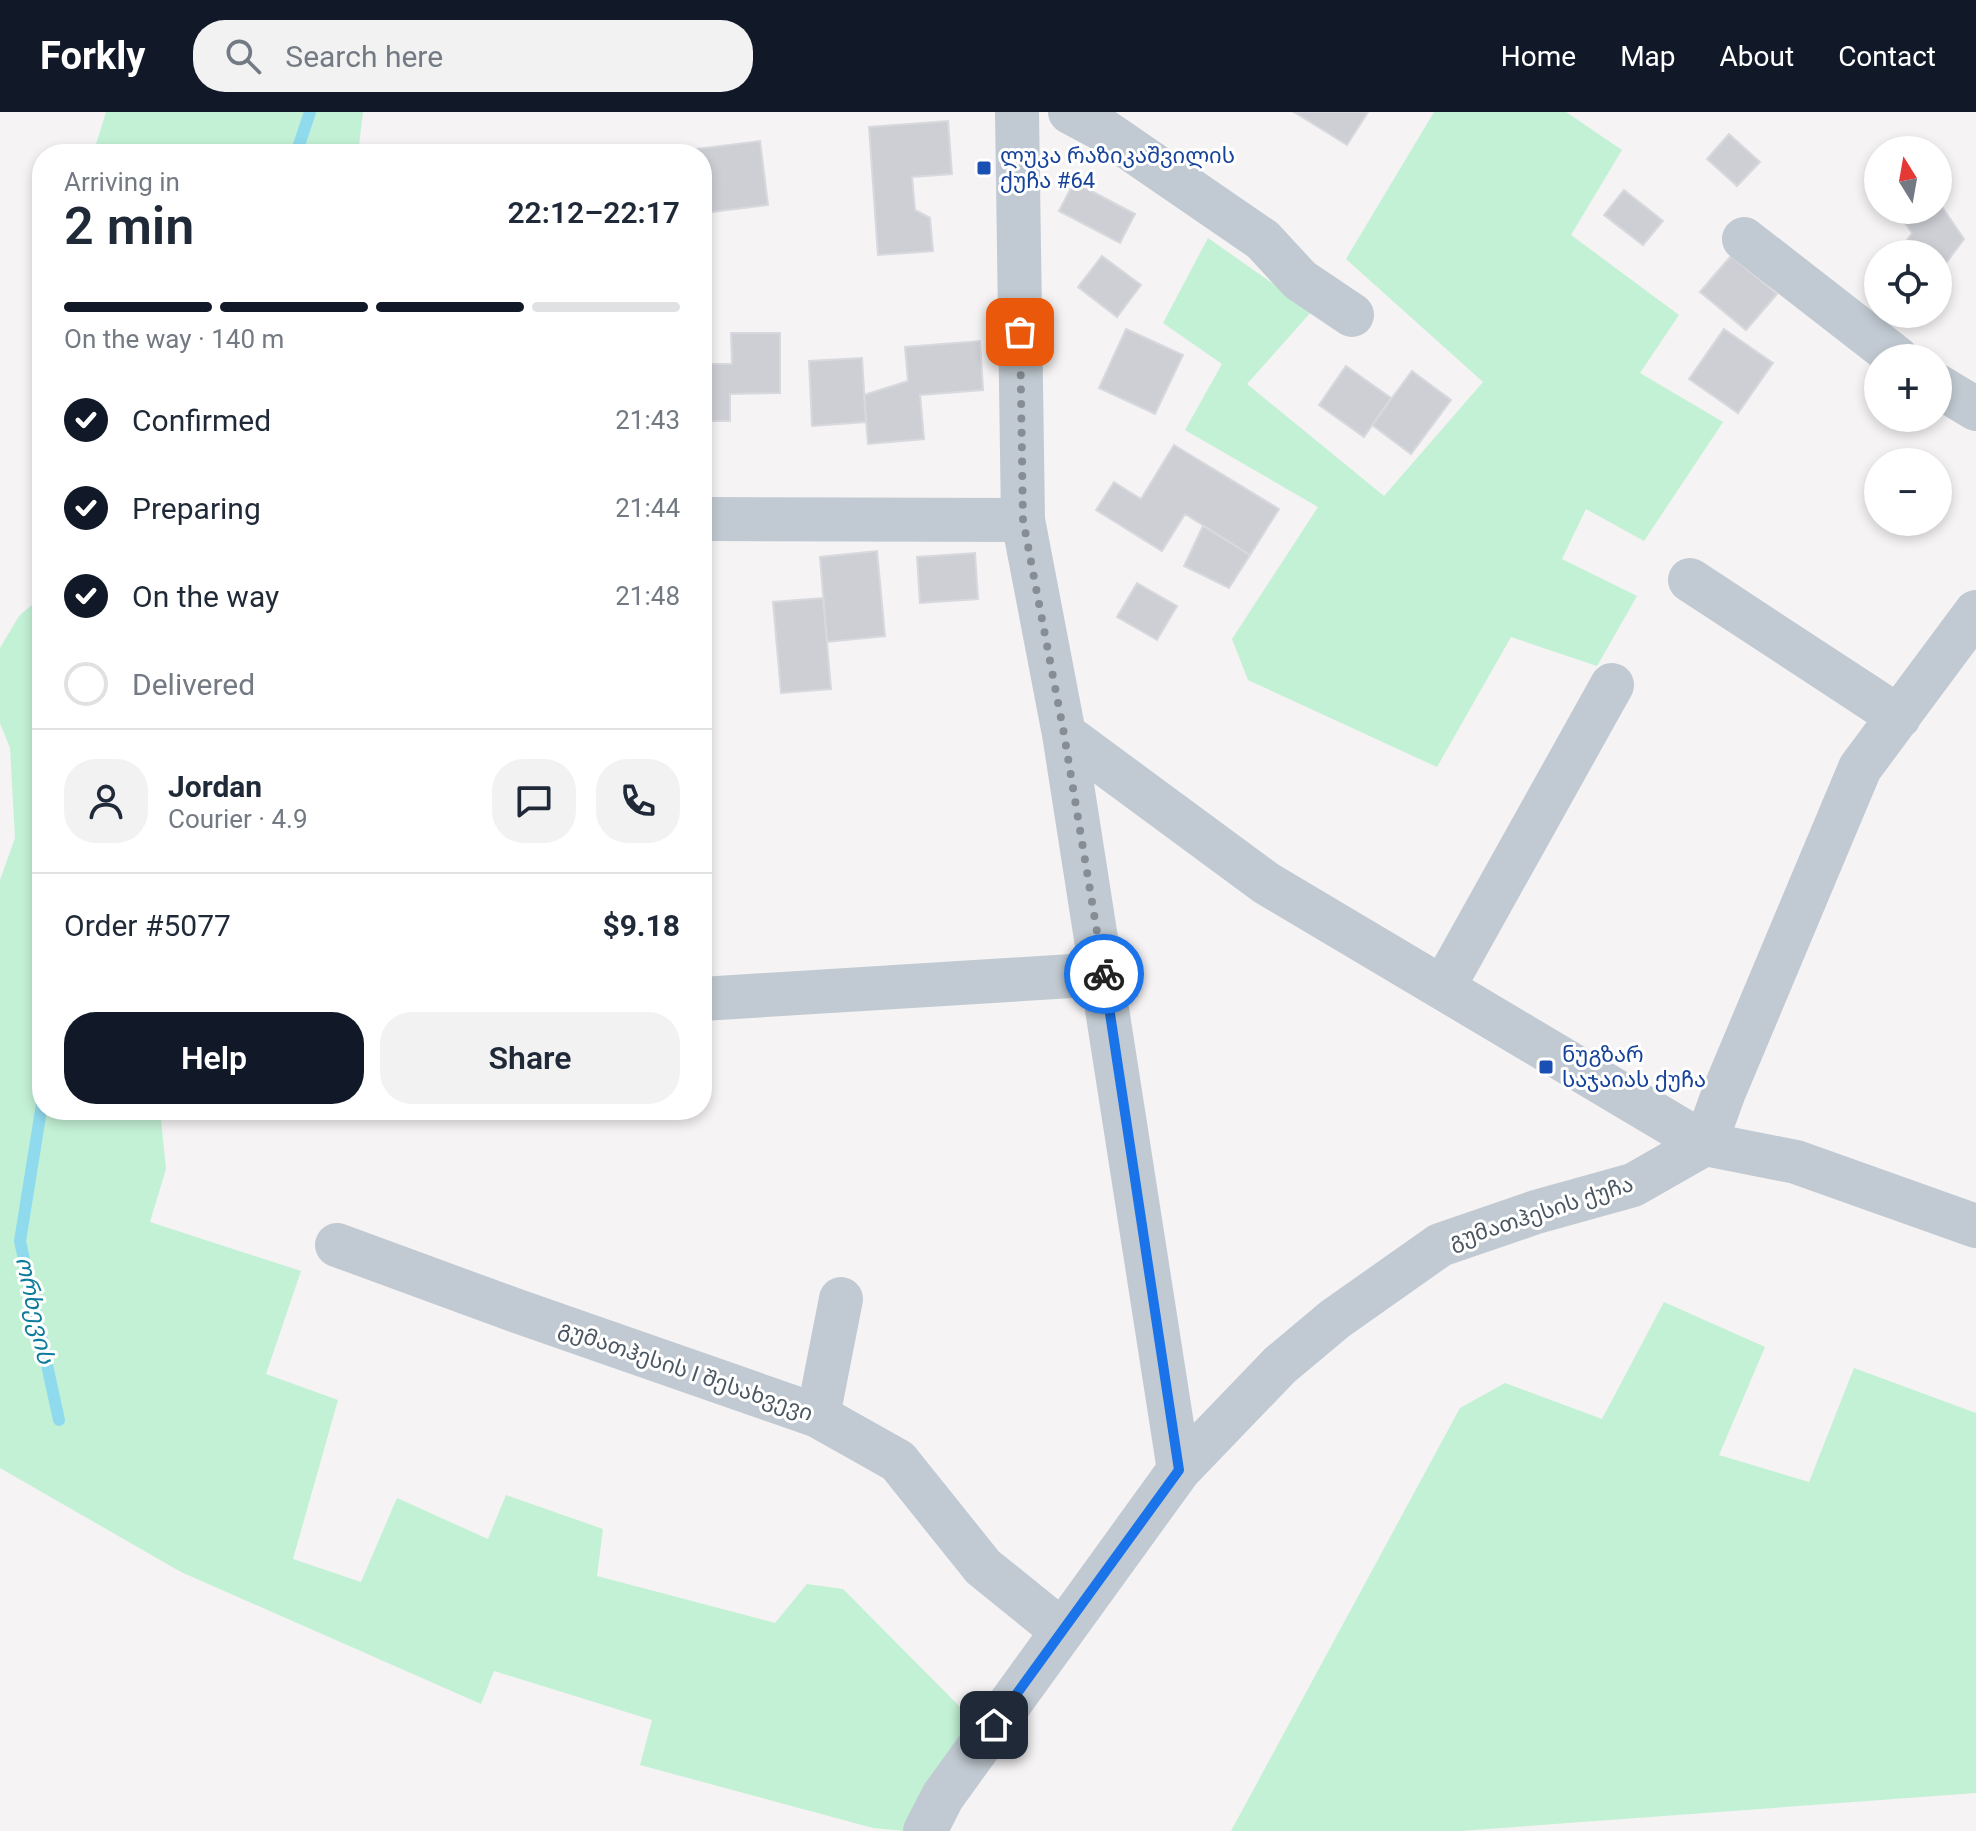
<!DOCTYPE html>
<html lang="en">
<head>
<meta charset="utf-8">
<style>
	:root { --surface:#fff; --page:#f2f2f3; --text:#1f2937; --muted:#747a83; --line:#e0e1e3; --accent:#111827 }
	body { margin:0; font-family:Roboto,"Noto Sans Georgian",sans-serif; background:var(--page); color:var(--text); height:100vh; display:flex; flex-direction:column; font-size:30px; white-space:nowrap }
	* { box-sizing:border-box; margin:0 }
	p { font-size:26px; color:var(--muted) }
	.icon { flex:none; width:44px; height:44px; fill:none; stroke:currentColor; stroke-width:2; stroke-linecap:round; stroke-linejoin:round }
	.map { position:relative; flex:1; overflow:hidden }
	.sheet { position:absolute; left:32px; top:32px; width:680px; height:976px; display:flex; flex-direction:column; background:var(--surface); border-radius:32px; box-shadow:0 4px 12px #0003 }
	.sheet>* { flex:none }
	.needle { width:52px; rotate:349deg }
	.controls { position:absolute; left:1864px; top:24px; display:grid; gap:16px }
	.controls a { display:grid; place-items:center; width:88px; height:88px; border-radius:50%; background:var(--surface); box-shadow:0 4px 12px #0003; font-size:40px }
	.pin { position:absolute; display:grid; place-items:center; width:68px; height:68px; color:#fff; margin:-34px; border-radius:16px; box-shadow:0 4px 12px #0006 }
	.courier { position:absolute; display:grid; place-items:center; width:80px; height:80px; margin:-40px; border:6px solid #1a73e8; border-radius:50%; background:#fff; color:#222; box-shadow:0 2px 10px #0007 }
	.head em { font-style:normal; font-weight:600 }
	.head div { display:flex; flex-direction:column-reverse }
	.head { display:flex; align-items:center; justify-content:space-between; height:136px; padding:0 32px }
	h1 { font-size:52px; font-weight:600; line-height:60px }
	.bar { display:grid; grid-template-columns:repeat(4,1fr); gap:12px 8px; align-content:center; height:96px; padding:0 32px }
	.bar i { height:10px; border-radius:6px; background:var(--line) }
	.bar .active { background:var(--accent) }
	.bar p { grid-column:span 4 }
	.line { display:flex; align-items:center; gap:20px; padding:0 32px; border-top:2px solid var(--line) }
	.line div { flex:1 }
	.round { display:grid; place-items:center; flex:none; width:84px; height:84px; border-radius:32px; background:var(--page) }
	ol { padding:0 32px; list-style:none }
	li { display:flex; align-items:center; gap:24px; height:88px }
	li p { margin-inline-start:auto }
	li .icon { padding:8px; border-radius:50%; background:var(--accent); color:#fff; stroke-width:4 }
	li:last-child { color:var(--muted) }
	li i { width:44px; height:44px; border:4px solid var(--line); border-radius:50% }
	.action { display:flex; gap:16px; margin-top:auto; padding:16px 32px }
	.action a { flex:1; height:92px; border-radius:32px; background:var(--accent); color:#fff; font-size:32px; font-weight:600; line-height:92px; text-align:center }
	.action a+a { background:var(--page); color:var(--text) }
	header { display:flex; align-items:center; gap:48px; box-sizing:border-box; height:112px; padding:0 40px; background:var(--accent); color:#fff }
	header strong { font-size:38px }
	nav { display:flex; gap:44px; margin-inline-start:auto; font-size:28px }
	.search { width:560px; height:72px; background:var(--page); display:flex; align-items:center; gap:20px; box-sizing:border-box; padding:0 28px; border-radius:32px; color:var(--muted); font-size:30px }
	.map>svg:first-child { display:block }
</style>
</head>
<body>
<header>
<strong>Forkly</strong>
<div class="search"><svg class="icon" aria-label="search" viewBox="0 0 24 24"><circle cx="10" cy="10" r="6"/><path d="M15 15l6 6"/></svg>Search here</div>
<nav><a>Home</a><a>Map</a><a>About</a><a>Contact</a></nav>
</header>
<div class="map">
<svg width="1976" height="1719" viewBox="0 0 1976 1719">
	<rect width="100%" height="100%" fill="#f5f3f3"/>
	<!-- green -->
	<path fill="#c3f1d5" d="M106 0H363L358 42H93Z
		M1434 0H1566L1622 38 1571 123 1679 203 1640 261 1723 310 1644 429 1586 397 1562 447 1637 484 1597 554 1511 525 1437 655 1248 568 1232 527 1318 395 1185 318 1222 252 1163 211 1208 126 1312 199 1247 272 1384 384 1483 270 1346 147Z
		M42 484V998H160L166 1057 150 1110 301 1159 266 1262 338 1288 293 1447 361 1470 397 1386 488 1427 506 1383 603 1417 597 1464 775 1511 807 1472 843 1477 974 1609 906 1719 873 1716 640 1653 652 1608 494 1559 481 1592 181 1460 0 1356V768L15 726 10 636 0 611V536L19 504Z
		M1664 1190 1765 1235 1719 1343 1809 1370 1854 1256 1976 1301V1681L1460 1719H1231L1460 1296 1505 1271 1602 1307Z"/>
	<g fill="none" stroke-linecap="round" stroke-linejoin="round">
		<!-- stream -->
		<path stroke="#90daee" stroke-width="12" d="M296 42 310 0
			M42 992 20 1129 59 1308"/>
	</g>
	<!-- building -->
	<path fill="#cdcfd5" stroke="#d7d9de" stroke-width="2" d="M1294 0H1368L1347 33Z
		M948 9 952 62 912 65 915 98 930 106 933 139 878 143 869 15Z
		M1729 22 1760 50 1737 74 1707 47Z
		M760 29 768 93 702 101V42H681L680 39Z
		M1074 70 1135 102 1120 131 1059 99Z
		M1624 78 1663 109 1643 133 1604 103Z
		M1938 89 1964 127 1938 162V142H1903L1900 138 1912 121 1896 98H1938Z
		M1102 144 1141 173 1117 205 1078 175Z
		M1731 144 1777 182 1746 218 1700 180Z
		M1126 217 1183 243 1155 302 1099 276Z
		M1724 217 1773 251 1738 301 1689 267Z
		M731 221H780V281L730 282V309H702V252H732Z
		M980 229 983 278 920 283 924 327 868 332 864 283 908 269 905 235Z
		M862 246 866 310 812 314 809 249Z
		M1346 254 1391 286 1364 325 1319 293Z
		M1412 259 1451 288 1411 342 1372 313Z
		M1174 333 1279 397 1250 443 1185 402 1162 439 1096 398 1114 370 1141 387Z
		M1203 414 1250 443 1229 476 1184 454Z
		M877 439 885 524 827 530 820 445Z
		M975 441 978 487 920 491 917 445Z
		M1137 471 1177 494 1157 528 1117 505Z
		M823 486 831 577 781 581 773 490Z"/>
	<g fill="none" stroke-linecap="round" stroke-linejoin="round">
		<!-- minor -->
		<path stroke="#c1cad2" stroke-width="44" d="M1017 0 1023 408 1064 622 1179 1358
			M1070 0 1100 16 1263 128 1300 168 1352 203
			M1744 127 1897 246
			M1938 274 1976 297
			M702 407 1023 408
			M1690 468 1899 605
			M1064 622 1266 771 1705 1032 1796 1050 1976 1114
			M1443 876 1612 573
			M702 887 1104 862
			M1705 1032 1724 980 1860 656 1976 500
			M337 1133 517 1199 818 1304 898 1349 983 1455 1061 1518
			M818 1304 841 1187
			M925 1719 943 1684 1179 1358 1280 1253 1335 1207 1440 1133 1536 1100 1633 1073 1705 1032"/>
	</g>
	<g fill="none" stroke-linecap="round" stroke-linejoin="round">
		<!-- done -->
		<path stroke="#868d94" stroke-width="8" stroke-dasharray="0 14.4" d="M1020 220 1023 408 1064 622 1104 862"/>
		<!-- route -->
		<path stroke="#1a73e8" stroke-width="10" d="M994 1613 1179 1358 1104 862"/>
	</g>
	<!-- markers -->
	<g fill="#1a4fb4" stroke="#fff" stroke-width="3">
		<rect x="976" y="48" width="16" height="16" rx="4"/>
		<rect x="1538" y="947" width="16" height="16" rx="4"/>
	</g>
	<g text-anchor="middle" stroke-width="6" stroke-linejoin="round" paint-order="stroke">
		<!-- transit labels -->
		<g font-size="22" fill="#164399" stroke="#fff" text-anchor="start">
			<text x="1000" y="51">ლუკა რაზიკაშვილის<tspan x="1000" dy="25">ქუჩა #64</tspan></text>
			<text x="1562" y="950">ნუგზარ<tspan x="1562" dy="25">საჯაიას ქუჩა</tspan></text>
		</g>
		<!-- street labels -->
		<g font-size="22" fill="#4a5661" stroke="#fff">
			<text transform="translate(1541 1100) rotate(-18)" y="8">გუმათჰესის ქუჩა</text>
			<text transform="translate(686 1258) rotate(19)" y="8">გუმათჰესის I შესახვევი</text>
		</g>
		<!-- water labels -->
		<g font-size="24" font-style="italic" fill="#0c7c9b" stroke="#fff">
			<text transform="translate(35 1198) rotate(78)" y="8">ორხევის</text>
		</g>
	</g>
</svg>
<div class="controls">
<a><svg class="needle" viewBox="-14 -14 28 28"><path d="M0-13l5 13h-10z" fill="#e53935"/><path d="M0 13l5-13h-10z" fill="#747a83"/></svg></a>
<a><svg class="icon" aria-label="locate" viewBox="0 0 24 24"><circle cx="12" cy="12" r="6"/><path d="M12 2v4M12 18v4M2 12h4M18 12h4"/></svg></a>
<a>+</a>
<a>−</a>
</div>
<div class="pin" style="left:1020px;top:220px;background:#ea580c"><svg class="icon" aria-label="bag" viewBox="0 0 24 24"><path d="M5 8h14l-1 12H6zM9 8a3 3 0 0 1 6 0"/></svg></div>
<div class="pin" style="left:994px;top:1613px;background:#1f2937"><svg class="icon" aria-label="home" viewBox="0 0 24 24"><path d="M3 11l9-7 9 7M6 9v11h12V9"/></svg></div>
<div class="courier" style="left:1104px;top:862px"><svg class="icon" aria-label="bike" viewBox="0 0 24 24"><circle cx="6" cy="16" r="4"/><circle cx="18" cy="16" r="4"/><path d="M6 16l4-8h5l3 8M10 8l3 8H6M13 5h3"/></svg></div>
<section class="sheet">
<div class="head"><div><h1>2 min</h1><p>Arriving in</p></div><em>22:12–22:17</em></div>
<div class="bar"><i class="active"></i><i class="active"></i><i class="active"></i><i></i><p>On the way · 140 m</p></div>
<ol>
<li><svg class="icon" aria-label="check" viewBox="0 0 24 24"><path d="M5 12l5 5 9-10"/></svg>Confirmed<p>21:43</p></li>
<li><svg class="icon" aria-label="check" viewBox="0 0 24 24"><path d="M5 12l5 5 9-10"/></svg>Preparing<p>21:44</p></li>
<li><svg class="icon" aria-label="check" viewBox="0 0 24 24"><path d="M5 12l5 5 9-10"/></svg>On the way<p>21:48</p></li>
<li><i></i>Delivered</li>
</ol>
<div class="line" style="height:144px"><a class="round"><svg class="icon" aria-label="person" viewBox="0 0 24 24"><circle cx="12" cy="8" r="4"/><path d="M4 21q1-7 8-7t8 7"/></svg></a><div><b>Jordan</b><p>Courier · 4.9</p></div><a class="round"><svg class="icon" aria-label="chat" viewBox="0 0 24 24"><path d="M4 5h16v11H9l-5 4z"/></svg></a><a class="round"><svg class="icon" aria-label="phone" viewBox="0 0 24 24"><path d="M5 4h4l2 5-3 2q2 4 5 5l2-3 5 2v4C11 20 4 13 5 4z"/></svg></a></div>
<div class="line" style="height:104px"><div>Order #5077</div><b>$9.18</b></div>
<div class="action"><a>Help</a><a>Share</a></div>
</section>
</div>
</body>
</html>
